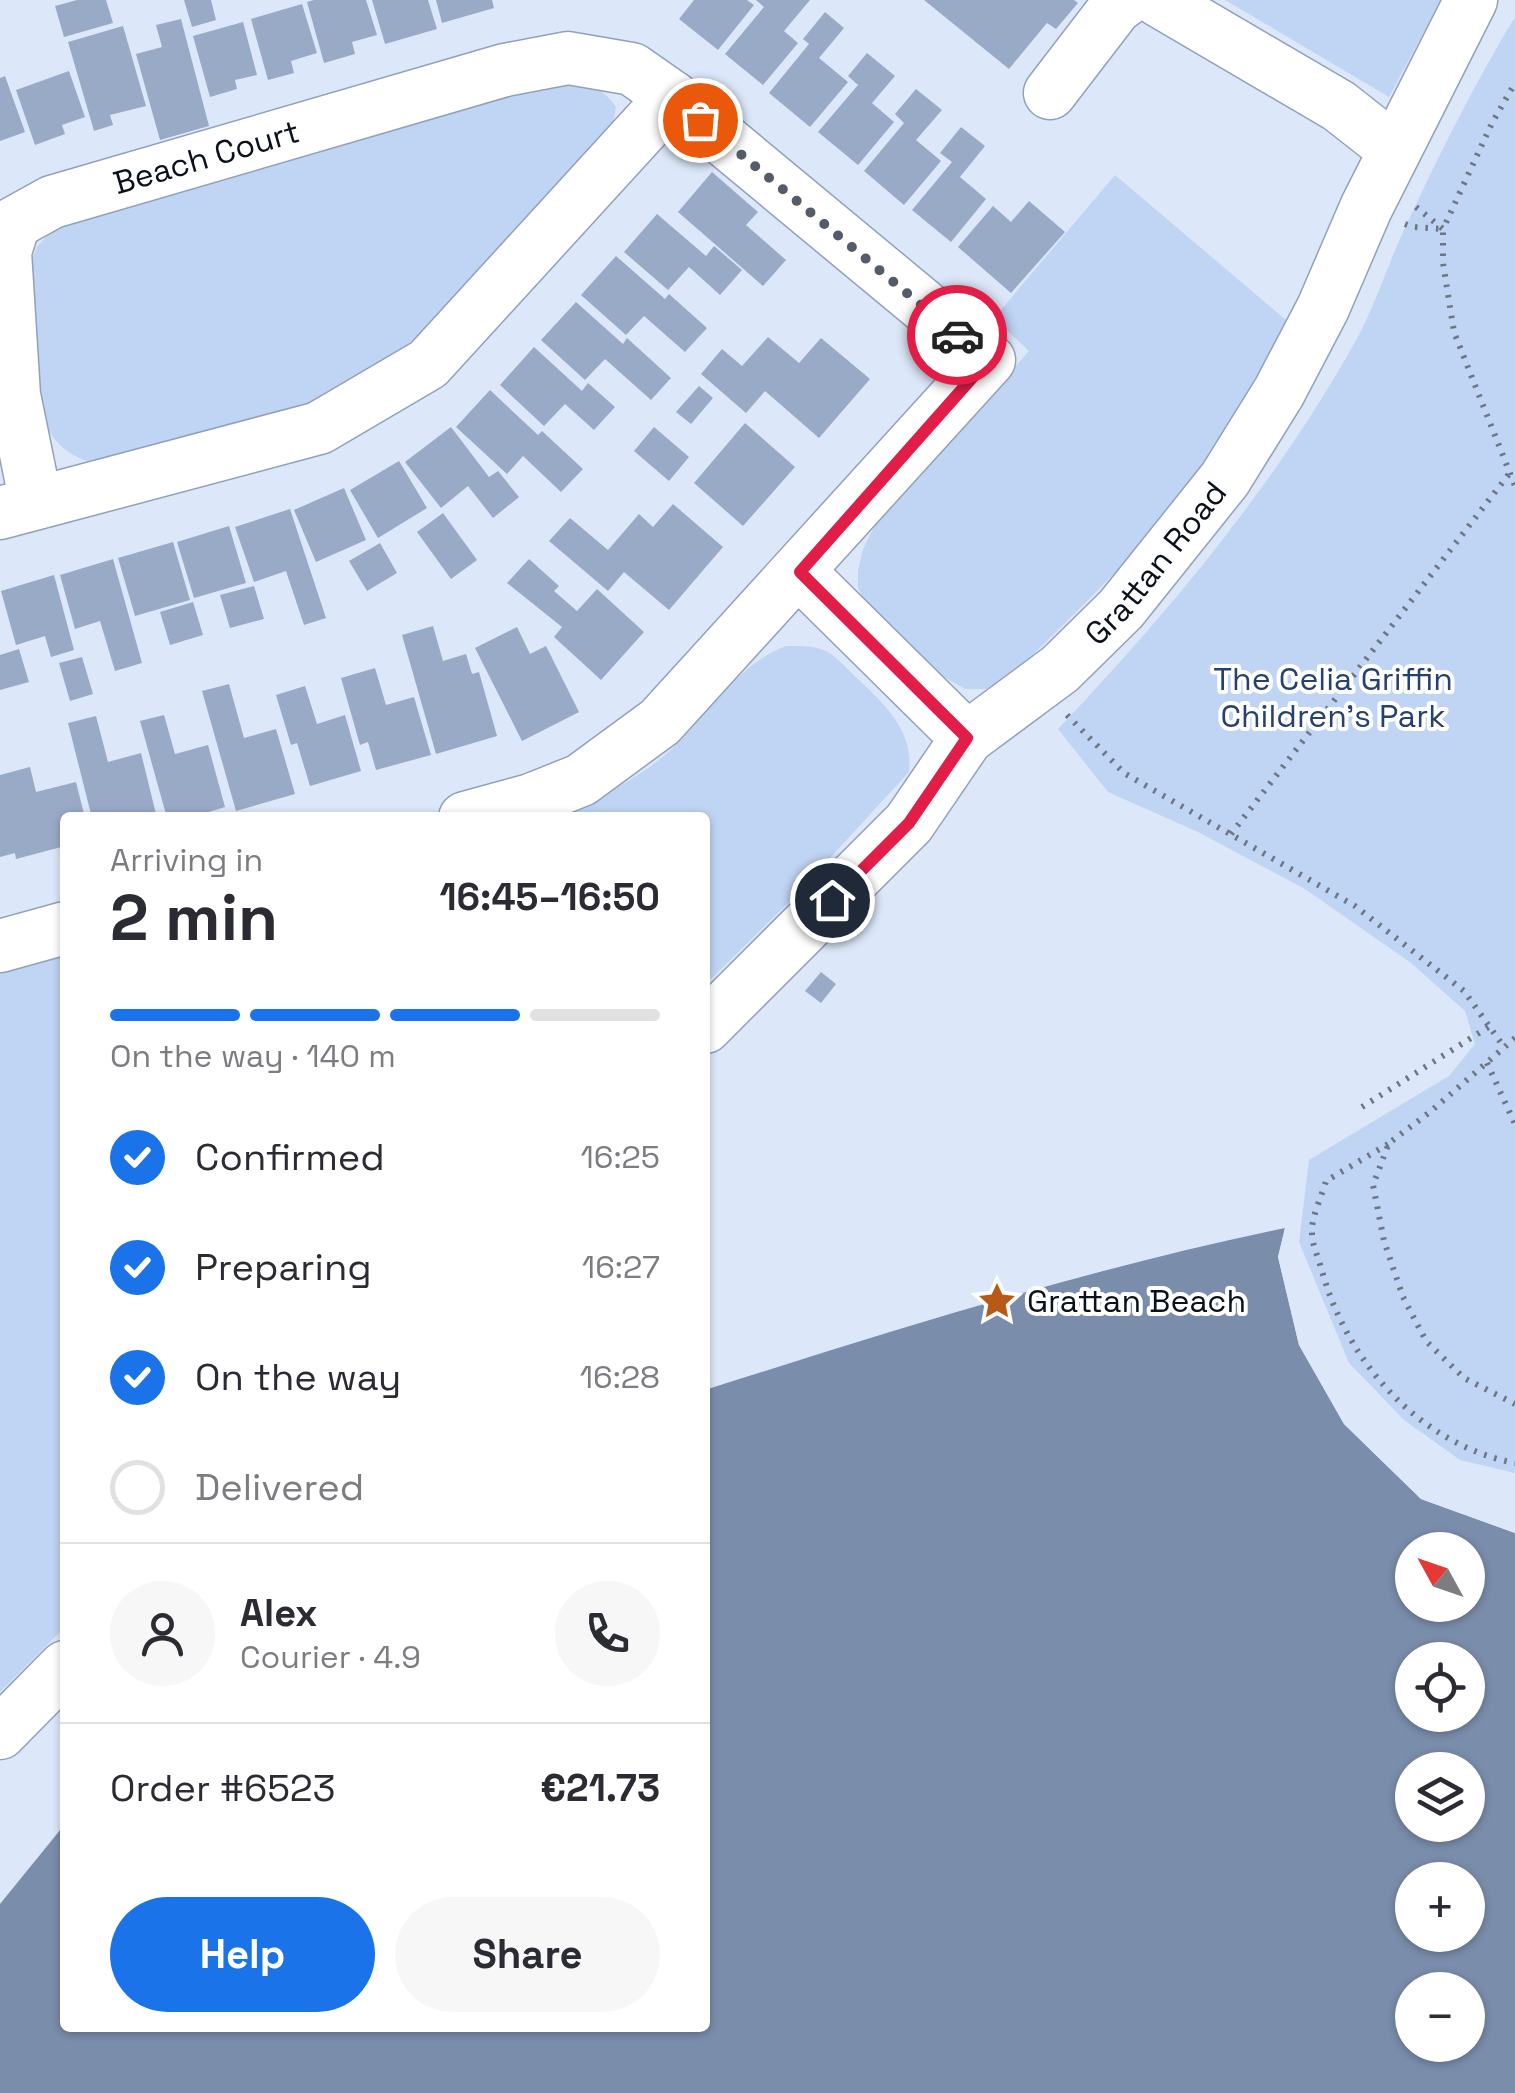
<!DOCTYPE html>
<html lang="en">
<head>
<meta charset="utf-8">
<style>
	:root { --surface:#fff; --page:#f7f7f7; --text:#2b2b33; --muted:#7c7c81; --line:#e1e1e2; --accent:#1a73e8 }
	body { margin:0; font-family:"Space Grotesk",sans-serif; background:var(--page); color:var(--text); height:100vh; display:flex; flex-direction:column; font-size:38px; white-space:nowrap }
	* { box-sizing:border-box; margin:0 }
	p { font-size:32px; color:var(--muted) }
	.icon { flex:none; width:55px; height:55px; fill:none; stroke:currentColor; stroke-width:2; stroke-linecap:round; stroke-linejoin:round }
	.map { position:relative; flex:1; overflow:hidden }
	.side { position:absolute; left:60px; top:812px; width:650px; height:1220px; display:flex; flex-direction:column; background:var(--surface); border-radius:10px; box-shadow:0 2px 8px #0004 }
	.side>* { flex:none }
	.needle { width:65px; rotate:310deg }
	.controls { position:absolute; left:1395px; top:1532px; display:grid; gap:20px }
	.controls a { display:grid; place-items:center; width:90px; height:90px; border-radius:50%; background:var(--surface); box-shadow:0 2px 8px #0004; font-size:50px }
	.pin { position:absolute; display:grid; place-items:center; width:85px; height:85px; color:#fff; margin:-42px; border:5px solid #fff; border-radius:50%; box-shadow:0 2px 10px #0007 }
	.courier { position:absolute; display:grid; place-items:center; width:100px; height:100px; margin:-50px; border:8px solid #e11d48; border-radius:50%; background:#fff; color:#222; box-shadow:0 2px 12px #0007 }
	.summary em { font-style:normal; font-weight:800 }
	.summary div { display:flex; flex-direction:column-reverse }
	.summary { display:flex; align-items:center; justify-content:space-between; height:170px; padding:0 50px }
	h1 { font-size:65px; font-weight:800; line-height:75px }
	.bar { display:grid; grid-template-columns:repeat(4,1fr); gap:15px 10px; align-content:center; height:120px; padding:0 50px }
	.bar i { height:12px; border-radius:8px; background:var(--line) }
	.bar .on { background:var(--accent) }
	.bar p { grid-column:span 4 }
	.line { display:flex; align-items:center; gap:25px; padding:0 50px; border-top:2px solid var(--line) }
	.line div { flex:1 }
	.round { display:grid; place-items:center; flex:none; width:105px; height:105px; border-radius:52px; background:var(--page) }
	ol { padding:0 50px; list-style:none }
	li { display:flex; align-items:center; gap:30px; height:110px }
	li p { margin-inline-start:auto }
	li .icon { padding:10px; border-radius:50%; background:var(--accent); color:#fff; stroke-width:4 }
	li:last-child { color:var(--muted) }
	li i { width:55px; height:55px; border:5px solid var(--line); border-radius:50% }
	.cta { display:flex; gap:20px; margin-top:auto; padding:20px 50px }
	.cta a { flex:1; height:115px; border-radius:60px; background:var(--accent); color:#fff; font-size:40px; font-weight:800; line-height:115px; text-align:center }
	.cta a+a { background:var(--page); color:var(--text) }
	.map>svg:first-child { display:block }
</style>
</head>
<body>
<div class="map">
<svg width="1515" height="2093" viewBox="0 0 1515 2093">
	<rect width="100%" height="100%" fill="#dce8f9"/>
	<!-- green -->
	<path fill="#c0d4f3" d="M1225 0H1441L1389 97Z
		M1515 17V1473L1460 1460 1404 1420 1349 1363 1299 1242 1309 1160 1449 1076 1475 1044 1465 1011 1411 963 1305 889 1198 832 1108 792 1058 729C1171 610 1273 487 1354 344 1374 309 1386 269 1403 232 1437 159 1473 86 1515 17Z
		M554 84C581 86 600 82 616 107L613 123 422 332 377 370 314 406 111 466C85 462 66 456 51 434 31 405 32 302 30 263L37 247 52 230Z
		M1115 175 1286 320C1249 397 1205 468 1150 534 1106 585 1056 631 1010 678L986 689H965L937 673 867 606 858 588V571L863 549 874 527 1029 351 994 318Z
		M786 646C800 646 812 645 826 651 837 657 847 669 856 677 884 704 914 730 909 772L794 897 705 985V818H541C588 805 643 778 677 744 711 710 740 663 786 646Z
		M65 950V1627L0 1692V971Z"/>
	<!-- water -->
	<path fill="#7a8dab" fill-rule="evenodd" d="M1285 1228 1278 1257 1299 1345 1344 1424 1421 1499 1515 1533V2093H0V1904L65 1824V2028H705V1390C897 1329 1087 1269 1285 1228ZM1412 1550H1468V1605H1412ZM1412 1660H1468V1715H1412ZM1412 1770H1468V1825H1412ZM1412 1880H1468V1935H1412ZM1412 1990H1468V2045H1412Z"/>
	<!-- pier -->
	<path fill="#dce8f9" d="M1289 1227 1283 1257 1304 1343 1348 1421 1423 1495 1515 1528V1533L1421 1499 1344 1424 1299 1345 1278 1257 1285 1228Z"/>
	<!-- building -->
	<path fill="#98aac6" d="M77 0H106L113 23 64 37 55 6Z
		M184 0H211L216 20 192 27Z
		M314 0H366L377 35 352 42 355 54 324 63 307 2Z
		M372 0H428L437 29 385 44Z
		M436 0H492L494 8 442 23Z
		M694 0H747L754 5 718 50 679 19Z
		M756 0H810L784 31 798 43 763 85 725 54 764 7Z
		M924 0H1074L1078 3 1056 29 1047 23 1009 69Z
		M302 4 317 53 291 61 294 73 268 80 251 19Z
		M825 12 844 28 819 58 848 82 810 127 769 93 809 44 803 39Z
		M181 19 209 126 160 140 136 54 162 47 156 25Z
		M243 22 257 75 235 80 237 89 210 97 193 36Z
		M123 26 146 106 110 115 113 125 94 131 68 42Z
		M867 53 895 76 872 103 894 122 858 165 818 132 858 85 848 76Z
		M69 71 85 117 62 125 65 134 35 145 16 90Z
		M5 76 25 132 0 141V78Z
		M916 89 942 110 916 140 941 161 904 205 864 171 904 123 895 114Z
		M961 127 985 146 960 177 986 199 951 242 912 210 952 162 940 153Z
		M712 172 758 212 746 225 786 260 763 286 678 212Z
		M1029 201 1065 232 1011 293 958 247 993 206 1011 222Z
		M657 214 706 256 714 246 742 270 720 295 689 267 668 290 624 252Z
		M616 256 665 299 669 294 707 328 685 352 644 316 626 335 581 295Z
		M576 302 623 344 627 338 671 378 651 400 605 359 585 380 541 340Z
		M768 337 799 363 821 338 870 379 819 438 765 391 746 413 701 374 722 349 742 366Z
		M534 347 582 391 588 383 615 407 594 430 565 404 544 426 500 385Z
		M699 386 713 398 691 424 676 412Z
		M490 390 538 435 542 431 583 469 561 492 523 456 507 474 456 427Z
		M745 423 795 467 743 526 694 483Z
		M451 427 489 477 498 471 519 497 493 518 468 486 441 508 405 462Z
		M654 427 689 457 669 481 634 451Z
		M399 461 427 508 378 538 350 490Z
		M344 488 366 540 316 562 294 510Z
		M673 504 723 547 669 610 624 572 608 591 549 541 570 518 608 550 639 514 653 527Z
		M290 509 326 618 304 625 286 571 254 582 235 527Z
		M443 513 477 560 451 579 417 532Z
		M229 526 246 583 194 598 177 542Z
		M173 542 190 600 135 616 118 558Z
		M380 543 397 573 367 591 349 561Z
		M113 559 142 663 115 671 100 621 75 629 60 575Z
		M529 559 559 586 554 591 577 611 597 589 644 632 601 680 554 637 562 627 507 583Z
		M54 575 74 650 51 657 45 636 16 645 1 591Z
		M254 586 264 619 230 628 220 595Z
		M193 602 203 635 170 645 160 612Z
		M433 626 443 661 466 654 472 674 479 672 497 736 436 754 402 635Z
		M517 627 530 654 546 646 579 712 522 741 475 648Z
		M19 649 29 682 0 690V655Z
		M82 657 93 694 70 701 59 663Z
		M375 668 386 705 414 697 431 755 376 770 368 742 360 745 341 678Z
		M229 684 244 738 276 729 295 794 236 811 202 691Z
		M305 686 317 724 345 715 361 771 310 786 297 743 291 745 276 695Z
		M164 715 175 754 208 745 225 807 189 818H167L140 721Z
		M96 716 108 762 141 753 157 818H92L68 723Z
		M30 767 36 792 76 782 85 818H65V846L16 859 15 853 0 857V775Z
		M821 972 836 984 821 1003 805 991Z"/>
	<g fill="none" stroke-linecap="round" stroke-linejoin="round">
		<!-- minor casing -->
		<g stroke="#90a1bd" stroke-width="55">
			<g id="minor">
				<path d="M1158 0 1339 106 1395 150"/>
				<path d="M1050 93 1116 7 1126 0"/>
				<path id="s1" d="M36 503 14 395 5 252 14 223 52 202 505 70 568 58 632 69 672 97 989 360 660 722 581 780 531 800 465 818"/>
				<path d="M0 513 319 428 428 364 672 97"/>
				<path d="M799 572 967 738"/>
				<path d="M0 946 65 928"/>
				<path id="s2" d="M705 1027 909 823 967 738 1060 669 1121 609 1225 479 1279 392 1323 308 1366 208 1471 0"/>
				<path d="M0 1733 65 1667"/>
			</g>
		</g>
		<!-- path -->
		<path stroke="#6e7684" stroke-width="6" stroke-dasharray="2.5 8" stroke-linecap="butt" d="M1416 207 1443 229 1492 123 1515 83
			M1405 224 1413 227 1443 229V263L1454 332 1515 486
			M1067 715 1124 773 1355 906 1464 991 1504 1047
			M1231 834 1509 474
			M1515 1038 1430 1112 1389 1143 1373 1185 1384 1241 1403 1297 1426 1341 1464 1378 1515 1404
			M1487 1063 1515 1124
			M1362 1107 1490 1026
			M1388 1144 1326 1181C1322 1196 1311 1217 1312 1233 1312 1245 1319 1259 1322 1271 1347 1362 1420 1445 1515 1463"/>
		<!-- minor -->
		<use href="#minor" stroke="#fff" stroke-width="52"/>
	</g>
	<g fill="none" stroke-linecap="round" stroke-linejoin="round">
		<!-- done -->
		<path stroke="#545c69" stroke-width="10" stroke-dasharray="0 18" d="M700 120 957 335"/>
		<!-- route -->
		<path stroke="#e11d48" stroke-width="12" d="M832 900 909 823 967 738 800 572 988 360 957 335"/>
	</g>
	<!-- icons -->
	<defs>
		<g id="sight-bare" transform="scale(3)"><path d="M0-6L1.8-2.2L6-1.7L2.9 1.2L3.7 5.4L0 3.3L-3.7 5.4L-2.9 1.2L-6-1.7L-1.8-2.2Z" fill="#b95916" stroke="#fff" stroke-width="2.5" paint-order="stroke"/></g>
	</defs>
	<g fill-rule="evenodd">
		<use href="#sight-bare" x="997" y="1301"/>
	</g>
	<g text-anchor="middle" stroke-width="8" stroke-linejoin="round" paint-order="stroke">
		<!-- street labels -->
		<g font-size="32" fill="#0b111b" stroke="#fff">
			<text dy="11" stroke="none"><textPath href="#s1" startOffset="488">Beach Court</textPath></text>
			<text dy="11" stroke="none"><textPath href="#s2" startOffset="650">Grattan Road</textPath></text>
		</g>
		<!-- park labels -->
		<g font-size="32" fill="#26416c" stroke="#fff">
			<text x="1333" y="690">The Celia Griffin<tspan x="1333" dy="37">Children’s Park</tspan></text>
		</g>
		<!-- poi labels -->
		<g font-size="32" fill="#0b111b" stroke="#fff" text-anchor="start">
			<text x="1027" y="1312">Grattan Beach</text>
		</g>
	</g>
</svg>
<div class="controls">
<a><svg class="needle" viewBox="-14 -14 28 28"><path d="M0-13l5 13h-10z" fill="#e53935"/><path d="M0 13l5-13h-10z" fill="#7c7c81"/></svg></a>
<a><svg class="icon" aria-label="locate" viewBox="0 0 24 24"><circle cx="12" cy="12" r="6"/><path d="M12 2v4M12 18v4M2 12h4M18 12h4"/></svg></a>
<a><svg class="icon" aria-label="layers" viewBox="0 0 24 24"><path d="M12 4l9 5-9 5-9-5zM3 14l9 5 9-5"/></svg></a>
<a>+</a>
<a>−</a>
</div>
<div class="pin" style="left:700px;top:120px;background:#ea580c"><svg class="icon" aria-label="bag" viewBox="0 0 24 24"><path d="M5 8h14l-1 12H6zM9 8a3 3 0 0 1 6 0"/></svg></div>
<div class="pin" style="left:832px;top:900px;background:#1f2937"><svg class="icon" aria-label="home" viewBox="0 0 24 24"><path d="M3 11l9-7 9 7M6 9v11h12V9"/></svg></div>
<div class="courier" style="left:957px;top:335px"><svg class="icon" aria-label="car" viewBox="0 0 24 24"><path d="M5 17H2v-5l4-1 3-4h7l3 4 3 1v5h-3M9 17h6M6 11h13"/><circle cx="7" cy="17" r="2"/><circle cx="17" cy="17" r="2"/></svg></div>
<section class="side">
<div class="summary"><div><h1>2 min</h1><p>Arriving in</p></div><em>16:45–16:50</em></div>
<div class="bar"><i class="on"></i><i class="on"></i><i class="on"></i><i></i><p>On the way · 140 m</p></div>
<ol>
<li><svg class="icon" aria-label="check" viewBox="0 0 24 24"><path d="M5 12l5 5 9-10"/></svg>Confirmed<p>16:25</p></li>
<li><svg class="icon" aria-label="check" viewBox="0 0 24 24"><path d="M5 12l5 5 9-10"/></svg>Preparing<p>16:27</p></li>
<li><svg class="icon" aria-label="check" viewBox="0 0 24 24"><path d="M5 12l5 5 9-10"/></svg>On the way<p>16:28</p></li>
<li><i></i>Delivered</li>
</ol>
<div class="line" style="height:180px"><a class="round"><svg class="icon" aria-label="person" viewBox="0 0 24 24"><circle cx="12" cy="8" r="4"/><path d="M4 21q1-7 8-7t8 7"/></svg></a><div><b>Alex</b><p>Courier · 4.9</p></div><a class="round"><svg class="icon" aria-label="phone" viewBox="0 0 24 24"><path d="M5 4h4l2 5-3 2q2 4 5 5l2-3 5 2v4C11 20 4 13 5 4z"/></svg></a></div>
<div class="line" style="height:130px"><div>Order #6523</div><b>€21.73</b></div>
<div class="cta"><a>Help</a><a>Share</a></div>
</section>
</div>
</body>
</html>
